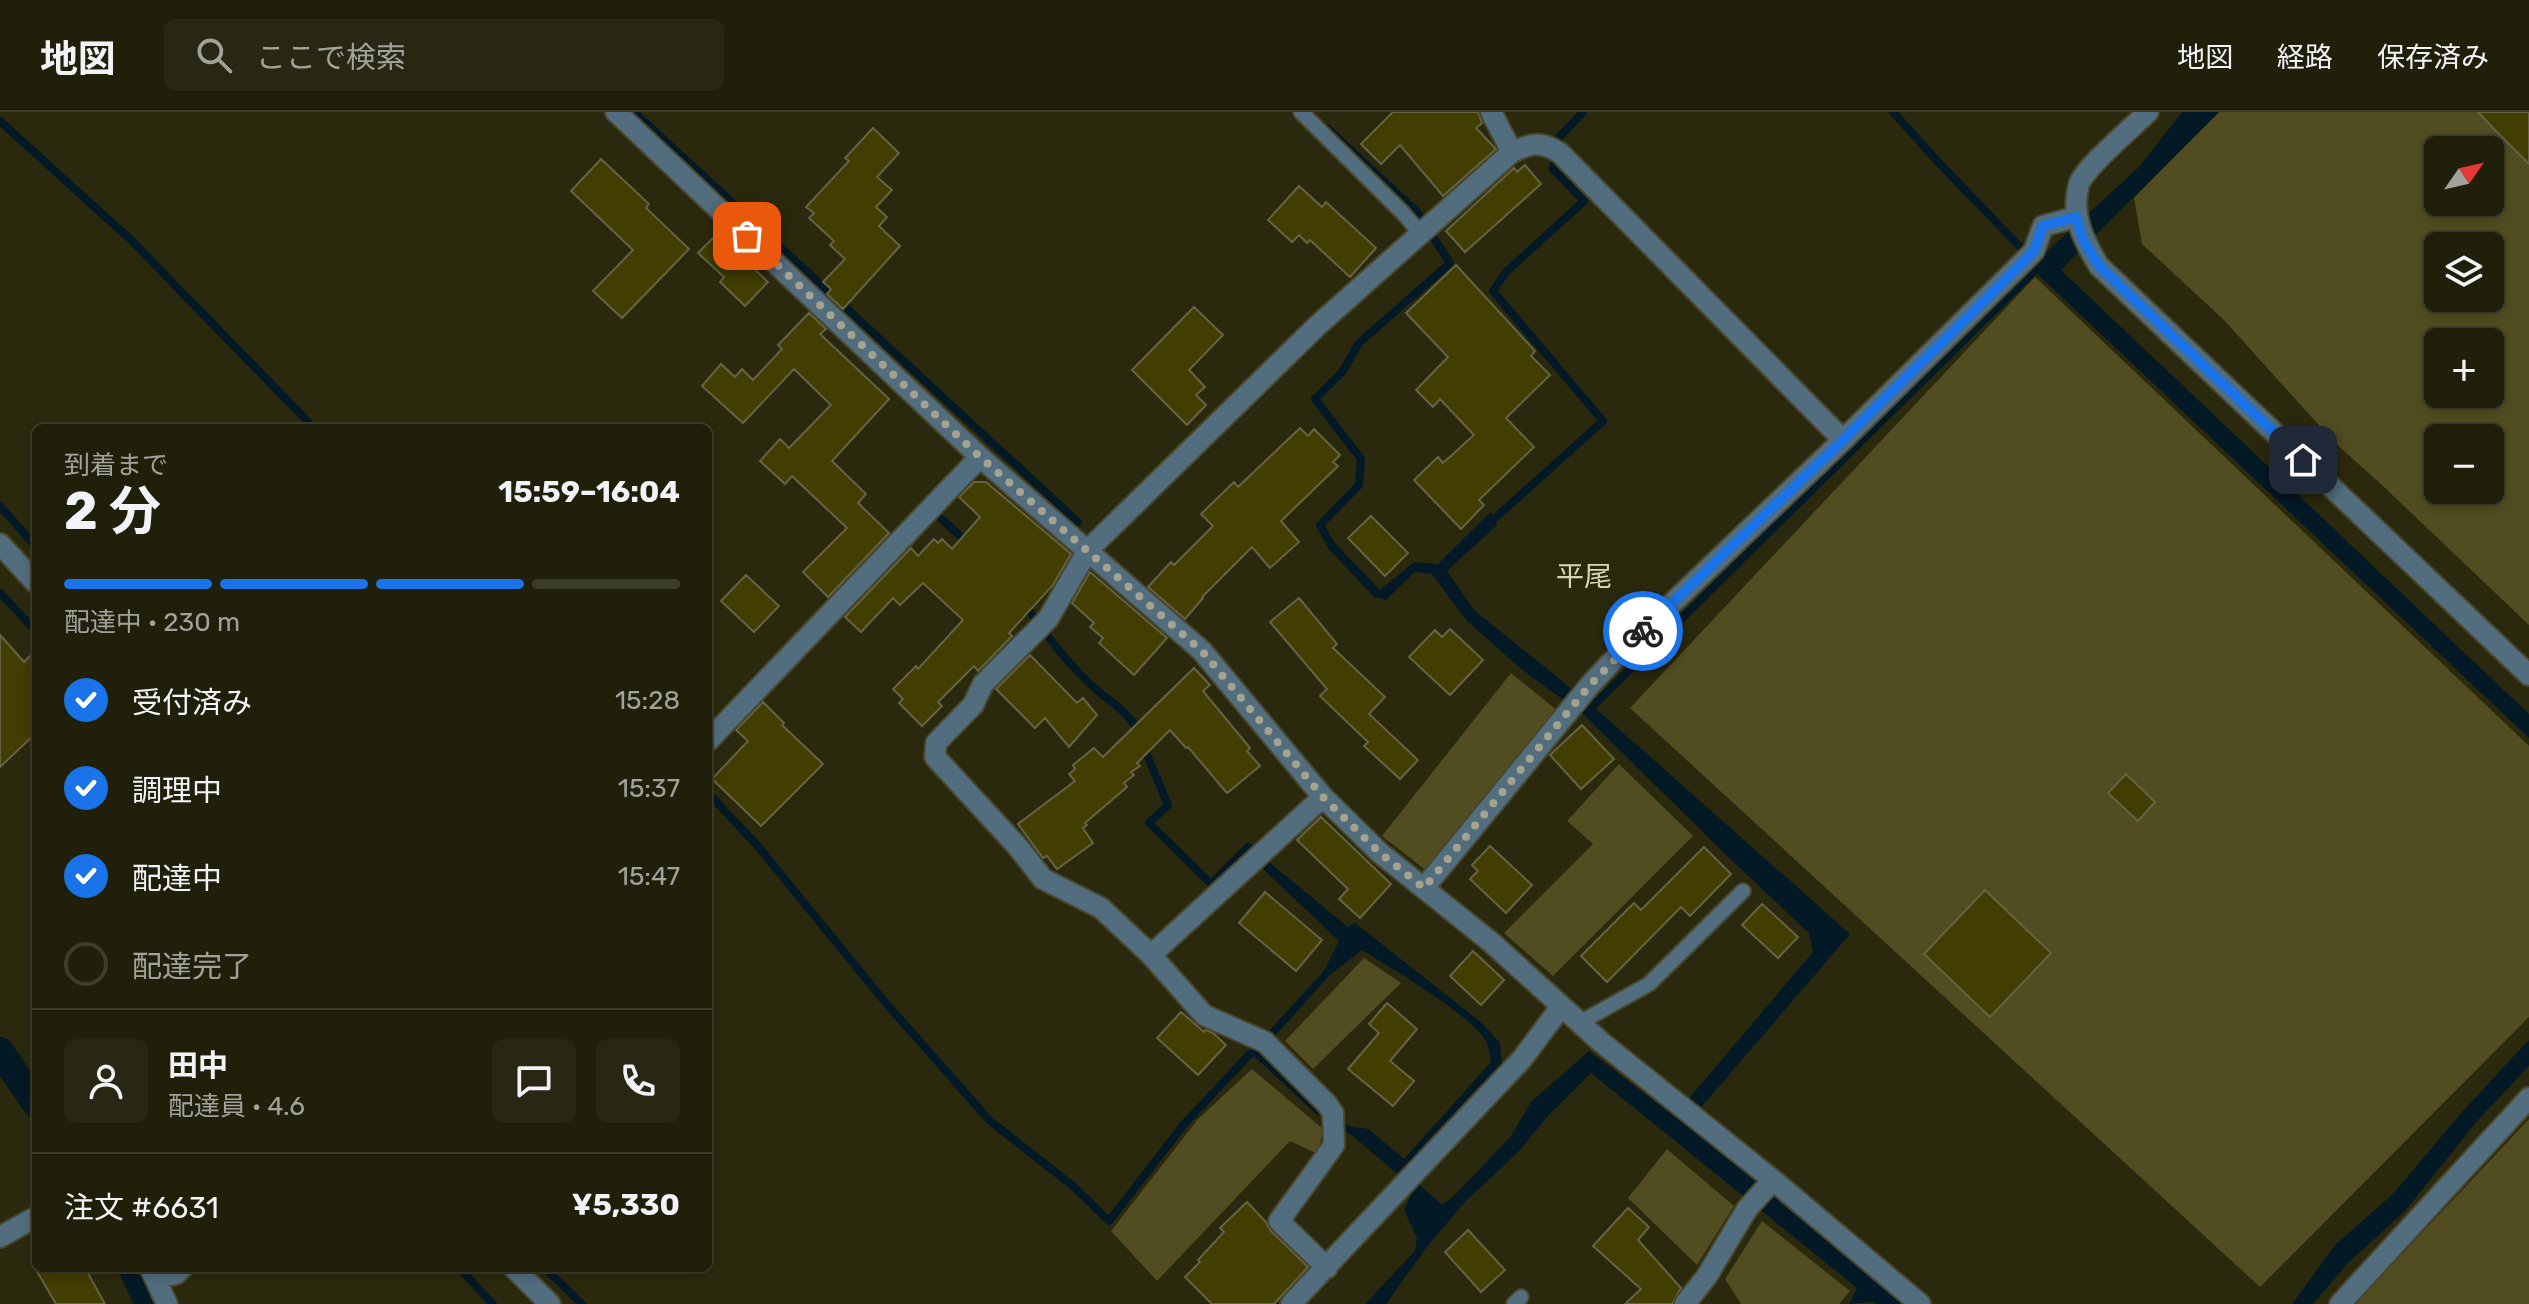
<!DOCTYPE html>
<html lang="ja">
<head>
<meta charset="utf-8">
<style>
	:root { --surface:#201f0a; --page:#282713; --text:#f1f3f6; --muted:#a2a29c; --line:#3d3d2b; --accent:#1a73e8 }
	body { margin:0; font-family:Rubik,"Noto Sans JP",sans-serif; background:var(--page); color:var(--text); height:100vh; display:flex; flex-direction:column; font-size:30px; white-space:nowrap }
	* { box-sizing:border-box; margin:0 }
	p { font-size:26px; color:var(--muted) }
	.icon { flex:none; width:44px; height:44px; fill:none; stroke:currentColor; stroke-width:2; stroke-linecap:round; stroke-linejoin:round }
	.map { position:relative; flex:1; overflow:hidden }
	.sheet { position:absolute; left:32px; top:312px; width:680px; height:848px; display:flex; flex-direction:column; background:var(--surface); border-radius:12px; box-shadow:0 4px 12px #0003,0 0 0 2px var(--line) }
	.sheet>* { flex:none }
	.needle { width:52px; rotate:56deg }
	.controls { position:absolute; left:2424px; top:24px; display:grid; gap:16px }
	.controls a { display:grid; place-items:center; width:80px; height:80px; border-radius:12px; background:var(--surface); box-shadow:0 4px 12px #0003,0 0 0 2px var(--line); font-size:40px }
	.pin { position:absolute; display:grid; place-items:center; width:68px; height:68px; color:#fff; margin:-34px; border-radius:16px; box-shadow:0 4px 12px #0006 }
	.courier { position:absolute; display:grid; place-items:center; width:80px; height:80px; margin:-40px; border:6px solid #1a73e8; border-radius:50%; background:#fff; color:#222; box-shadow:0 2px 10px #0007 }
	.head em { font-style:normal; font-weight:700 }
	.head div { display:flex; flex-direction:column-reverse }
	.head { display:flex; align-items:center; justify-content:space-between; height:136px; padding:0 32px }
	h1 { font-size:52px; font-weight:700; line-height:60px }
	.bar { display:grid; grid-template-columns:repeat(4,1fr); gap:12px 8px; align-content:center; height:96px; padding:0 32px }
	.bar i { height:10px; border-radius:6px; background:var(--line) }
	.bar .on { background:var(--accent) }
	.bar p { grid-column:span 4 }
	.line { display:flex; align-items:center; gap:20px; padding:0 32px; border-top:2px solid var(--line) }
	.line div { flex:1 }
	.round { display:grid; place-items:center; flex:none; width:84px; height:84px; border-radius:12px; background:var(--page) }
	ol { padding:0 32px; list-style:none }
	li { display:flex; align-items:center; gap:24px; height:88px }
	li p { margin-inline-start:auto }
	li .icon { padding:8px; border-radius:50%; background:var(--accent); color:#fff; stroke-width:4 }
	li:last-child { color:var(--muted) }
	li i { width:44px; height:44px; border:4px solid var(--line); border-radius:50% }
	header { display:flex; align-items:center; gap:48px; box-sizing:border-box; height:112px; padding:0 40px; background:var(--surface); border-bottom:2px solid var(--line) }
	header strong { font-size:38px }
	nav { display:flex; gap:44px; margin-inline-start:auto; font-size:28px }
	.search { width:560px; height:72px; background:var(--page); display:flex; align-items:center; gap:20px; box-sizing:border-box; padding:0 28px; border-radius:12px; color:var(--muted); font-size:30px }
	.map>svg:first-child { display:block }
</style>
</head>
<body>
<header>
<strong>地図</strong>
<div class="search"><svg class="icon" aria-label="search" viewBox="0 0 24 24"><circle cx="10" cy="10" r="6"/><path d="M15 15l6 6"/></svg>ここで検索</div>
<nav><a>地図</a><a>経路</a><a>保存済み</a></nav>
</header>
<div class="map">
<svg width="2529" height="1192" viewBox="0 0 2529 1192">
	<rect width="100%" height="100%" fill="#2b290d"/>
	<!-- green -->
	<path fill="#514d20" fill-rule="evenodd" d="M2219 0H2529V513L2383 374 2335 331 2224 208 2142 132 2134 86ZM2438 38H2490V90H2438ZM2438 134H2490V186H2438ZM2438 230H2490V282H2438ZM2438 326H2490V378H2438Z
		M2035 165 2529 634V905L2260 1175 1630 596Z
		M1511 561 1559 600 1428 760 1382 724Z
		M1619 652 1693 724 1553 864 1504 821 1593 732 1567 709Z
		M1364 846 1401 871 1313 957 1285 929Z
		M1252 957 1323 1017 1318 1042 1290 1029 1157 1169 1111 1119 1198 1007Z
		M2529 1007V1192H2355Z
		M1667 1037 1734 1094 1697 1153 1628 1086Z
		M1762 1109 1850 1179 1839 1192H1741L1725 1167Z"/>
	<!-- water -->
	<path fill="#041926" d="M2182 0H2219L2061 158 2529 602V626L2030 155 2139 55Z
		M1491 400 1497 413 1447 459 1474 498 1593 594 1850 822 1686 1013 1784 1089 1906 1192H1876L1873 1190 1849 1192 1857 1176 1591 961 1548 1004 1519 1039 1465 1090 1426 1136 1386 1192H1365L1415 1139 1417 1126 1404 1098 1413 1079 1397 1062 1353 1024 1315 1001 1256 946 1247 941 1254 935 1311 991 1352 1015 1369 1017 1404 1047 1491 950C1490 944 1489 937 1487 931 1475 905 1389 855 1362 838L1329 864 1275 924 1268 920 1324 859 1339 829 1262 756 1269 750 1348 815 1355 811 1482 911 1500 931 1502 953 1439 1025 1432 1026 1407 1055 1421 1074 1442 1093 1454 1084 1511 1024 1531 990 1589 939 1674 1004 1813 840 1809 821 1726 743 1583 602 1526 561 1466 508 1432 462 1415 460 1386 488 1374 485 1328 436 1334 430 1380 478 1414 450 1438 452Z
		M2529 928V954L2477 1009 2406 1098 2348 1151 2313 1192H2292L2336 1132 2392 1083 2462 1000Z"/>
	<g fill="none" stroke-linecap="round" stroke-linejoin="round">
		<!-- stream -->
		<path stroke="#041926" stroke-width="8" d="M634 0 1078 410
			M1893 0 1939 51 2027 142
			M0 9 132 129 314 316
			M1328 17 1417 100 1450 151 1359 231 1343 259 1315 287 1361 347 1359 373 1320 413 1331 433
			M0 394 36 435
			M935 401 970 433
			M1494 407 1603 309 1493 179 1506 160 1584 89 1553 57 1555 30 1583 0
			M0 481 36 519
			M1025 493C1043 519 1067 550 1089 571 1105 587 1123 595 1135 614L1168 693 1149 711 1211 772 1248 735
			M1593 594 2034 159
			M708 681 756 732 885 890 990 1009 1073 1074 1109 1109 1185 1011 1250 942
			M459 1156 493 1192
			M545 1156 582 1192"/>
		<!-- canal -->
		<path stroke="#041926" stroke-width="28" d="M0 939 36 992
			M132 1156 149 1192"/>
	</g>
	<!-- building -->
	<path fill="#423d00" stroke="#656346" stroke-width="2" d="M1393 0H1478L1482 11 1476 16 1496 37 1443 84 1400 33 1381 52 1361 32Z
		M2478 0H2529V52L2496 19Z
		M873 16 899 41 877 65 892 78 876 95 887 105 879 114 900 134 843 197 827 182 831 177 823 170 845 147 830 133 834 129 809 106 814 101 806 95 849 49 845 46Z
		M601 47 649 92 646 96 689 137 622 206 593 179 633 138 571 79Z
		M1525 53 1541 72 1465 140 1446 119 1514 56 1517 60Z
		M1299 74 1322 95 1326 90 1376 136 1350 165 1310 128 1307 131 1299 123 1292 130 1268 108Z
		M717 122 768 170 745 194 720 170 724 165 698 141Z
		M1456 153 1535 239 1531 244 1550 263 1506 306 1534 335 1479 388 1484 393 1461 417 1414 368 1438 345 1443 351 1474 323 1440 287 1433 295 1416 278 1448 245 1406 201Z
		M1194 195 1223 223 1189 258 1205 275 1196 283 1206 293 1187 313 1132 258Z
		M809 201 826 217 820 222 889 287 832 349 866 382 858 391 889 421 828 485 803 460 847 416 792 364 785 372 760 349 780 327 789 336 831 293 794 257 743 311 702 274 721 252 735 265 742 257 753 268 782 237 778 233Z
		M1300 316 1308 324 1314 317 1340 343 1333 350 1338 354 1281 409 1299 430 1270 456 1252 435 1202 485 1203 486 1185 507 1148 475 1171 450 1174 453 1213 414 1201 402 1234 370 1238 375Z
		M974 370H986L1071 442 1053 473 1009 521 1012 524 978 559 974 554 938 590 942 594 922 614 899 591 903 587 893 577 916 554 918 557 963 508 923 471 900 493 893 486 861 520 845 505 911 436 918 444 934 427 938 431 942 427 952 437 980 405 959 385Z
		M1371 404 1408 441 1385 464 1348 426Z
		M1090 460 1167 526 1134 563 1099 531 1103 526 1090 515 1094 511 1072 491Z
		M746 463 779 494 754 520 721 489Z
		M1299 486 1337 532 1333 536 1385 585 1369 602 1418 648 1400 667 1364 634 1368 630 1320 584 1327 577 1270 510Z
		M1450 517 1483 548 1450 583 1409 545 1435 518 1442 525Z
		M0 523 24 550 36 538V621L0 655Z
		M1030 543 1077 591 1083 586 1097 603 1069 635 1045 606 1035 616 996 577Z
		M1194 556 1210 573 1203 579 1250 636 1247 639 1260 654 1227 681 1188 635 1186 636 1170 618 1137 651 1140 654 1131 660 1134 663 1124 671 1127 675 1085 711 1087 713 1083 716 1093 731 1057 757 1047 744 1043 746 1018 712 1075 669 1069 662 1075 657 1073 653 1094 636 1103 645Z
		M763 590 784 611 782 613 823 652 761 714 712 667 748 629 736 618Z
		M1582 613 1614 647 1581 677 1550 643Z
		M2126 662 2155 690 2138 709 2108 681Z
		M1321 705 1391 772 1360 806 1339 787 1348 777 1297 728Z
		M1490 734 1532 773 1506 801 1470 767 1478 759 1472 753Z
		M1704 735 1731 762 1690 804 1681 795 1607 870 1581 844 1634 791 1641 798Z
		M1985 778 2051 841 1990 905 1924 842Z
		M1265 780 1322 828 1296 859 1239 811Z
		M1762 792 1798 825 1778 846 1742 813Z
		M1473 839 1504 868 1481 893 1450 864Z
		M1387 891 1417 917 1390 949 1414 969 1393 994 1348 957 1379 921 1369 912Z
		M1181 900 1204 920 1206 918 1213 921 1226 933 1198 963 1157 926Z
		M1247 1090 1266 1110 1270 1118 1308 1155 1274 1192H1212L1185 1165 1200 1150 1198 1148 1224 1120 1220 1116Z
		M1628 1096 1649 1115 1638 1128 1681 1176 1672 1192H1625L1641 1177 1593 1134Z
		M1468 1118 1505 1158 1481 1180 1445 1140Z
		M35 1156H85L105 1192H56Z"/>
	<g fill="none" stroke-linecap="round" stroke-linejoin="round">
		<!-- service casing -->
		<g stroke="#49472d" stroke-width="18">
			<path id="service" d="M1301 0 1403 101 1421 122
				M1579 911 1649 872 1743 779
				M1514 1192 1521 1185"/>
		</g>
		<!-- minor casing -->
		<g stroke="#49472d" stroke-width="24">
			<path id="minor" d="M616 0 980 345 1202 539 1323 685 1380 741 1492 831 1601 930 1773 1068 1920 1192
				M1512 40C1532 31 1541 29 1560 41L1843 328
				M708 629 980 345
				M1323 685 1151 843 1101 796 1043 767 1018 735 935 645 936 631 973 593 983 572 1048 507 1088 438 1317 214 1512 40 1491 0
				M1424 776 1590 573 1618 543 1843 328 2025 148 2034 139 2043 114 2076 105
				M1151 843 1204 903 1265 930 1327 992 1333 1001 1334 1033 1279 1109 1327 1156
				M0 1125 36 1105
				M150 1156 155 1166 176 1162 182 1156
				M155 1166 167 1192
				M1291 1192 1522 947 1561 895
				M1685 1192 1707 1164 1747 1097 1773 1068
				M2340 1192 2529 986"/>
		</g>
		<!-- tertiary casing -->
		<g stroke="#49472d" stroke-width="24">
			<path id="tertiary" d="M2148 0C2133 15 2085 55 2079 72 2070 103 2084 129 2099 154L2529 563
				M0 432 36 471
				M514 1156 550 1192"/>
		</g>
		<!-- service -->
		<use href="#service" stroke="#526d7e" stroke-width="14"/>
		<!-- minor -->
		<use href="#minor" stroke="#526d7e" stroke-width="20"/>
		<!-- tertiary -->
		<use href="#tertiary" stroke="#526d7e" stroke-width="20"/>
	</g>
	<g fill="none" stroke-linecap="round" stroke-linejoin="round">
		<!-- done -->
		<path stroke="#a5a38f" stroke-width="8" stroke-dasharray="0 14.4" d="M747 124 980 345 1202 539 1323 685 1380 741 1424 776 1590 573 1643 519"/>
		<!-- route -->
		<path stroke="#1a73e8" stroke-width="10" d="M1643 519 1843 328 2025 148 2034 139 2043 114 2076 105 2083 128 2099 154 2303 348"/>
	</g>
	<g text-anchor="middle" stroke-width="8" stroke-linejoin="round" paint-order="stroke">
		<!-- neighbourhood labels -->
		<g font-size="28" fill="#d8d6b6" stroke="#2b290d">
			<text x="1584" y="474">平尾</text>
		</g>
	</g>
</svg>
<div class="controls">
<a><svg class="needle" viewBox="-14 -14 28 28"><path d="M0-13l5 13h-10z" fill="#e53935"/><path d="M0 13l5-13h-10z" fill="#a2a29c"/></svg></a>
<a><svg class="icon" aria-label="layers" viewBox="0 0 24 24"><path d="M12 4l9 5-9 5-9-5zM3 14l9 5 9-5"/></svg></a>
<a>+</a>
<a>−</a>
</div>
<div class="pin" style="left:747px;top:124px;background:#ea580c"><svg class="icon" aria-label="bag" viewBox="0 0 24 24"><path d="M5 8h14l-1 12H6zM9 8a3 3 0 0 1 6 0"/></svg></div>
<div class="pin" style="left:2303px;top:348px;background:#1f2937"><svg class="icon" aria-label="home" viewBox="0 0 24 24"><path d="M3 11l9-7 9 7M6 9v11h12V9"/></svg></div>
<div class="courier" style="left:1643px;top:519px"><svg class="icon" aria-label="bike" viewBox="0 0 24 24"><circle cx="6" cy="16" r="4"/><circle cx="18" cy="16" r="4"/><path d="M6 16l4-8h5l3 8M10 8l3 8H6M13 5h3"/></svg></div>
<section class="sheet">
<div class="head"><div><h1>2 分</h1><p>到着まで</p></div><em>15:59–16:04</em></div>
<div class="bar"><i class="on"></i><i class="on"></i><i class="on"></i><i></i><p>配達中 · 230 m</p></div>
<ol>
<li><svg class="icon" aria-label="check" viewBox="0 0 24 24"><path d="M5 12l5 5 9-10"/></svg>受付済み<p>15:28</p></li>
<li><svg class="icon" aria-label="check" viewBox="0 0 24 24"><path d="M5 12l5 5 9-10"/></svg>調理中<p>15:37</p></li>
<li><svg class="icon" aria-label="check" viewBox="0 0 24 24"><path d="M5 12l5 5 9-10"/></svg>配達中<p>15:47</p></li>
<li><i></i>配達完了</li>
</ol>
<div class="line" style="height:144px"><a class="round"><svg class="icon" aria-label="person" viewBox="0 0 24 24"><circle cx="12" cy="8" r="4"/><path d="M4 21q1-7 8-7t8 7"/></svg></a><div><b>田中</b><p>配達員 · 4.6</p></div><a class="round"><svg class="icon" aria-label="chat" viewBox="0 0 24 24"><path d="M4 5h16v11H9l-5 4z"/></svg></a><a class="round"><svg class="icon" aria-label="phone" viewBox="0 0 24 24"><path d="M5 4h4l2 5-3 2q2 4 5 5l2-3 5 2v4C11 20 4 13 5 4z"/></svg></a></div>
<div class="line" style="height:104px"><div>注文 #6631</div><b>¥5,330</b></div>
</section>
</div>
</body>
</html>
